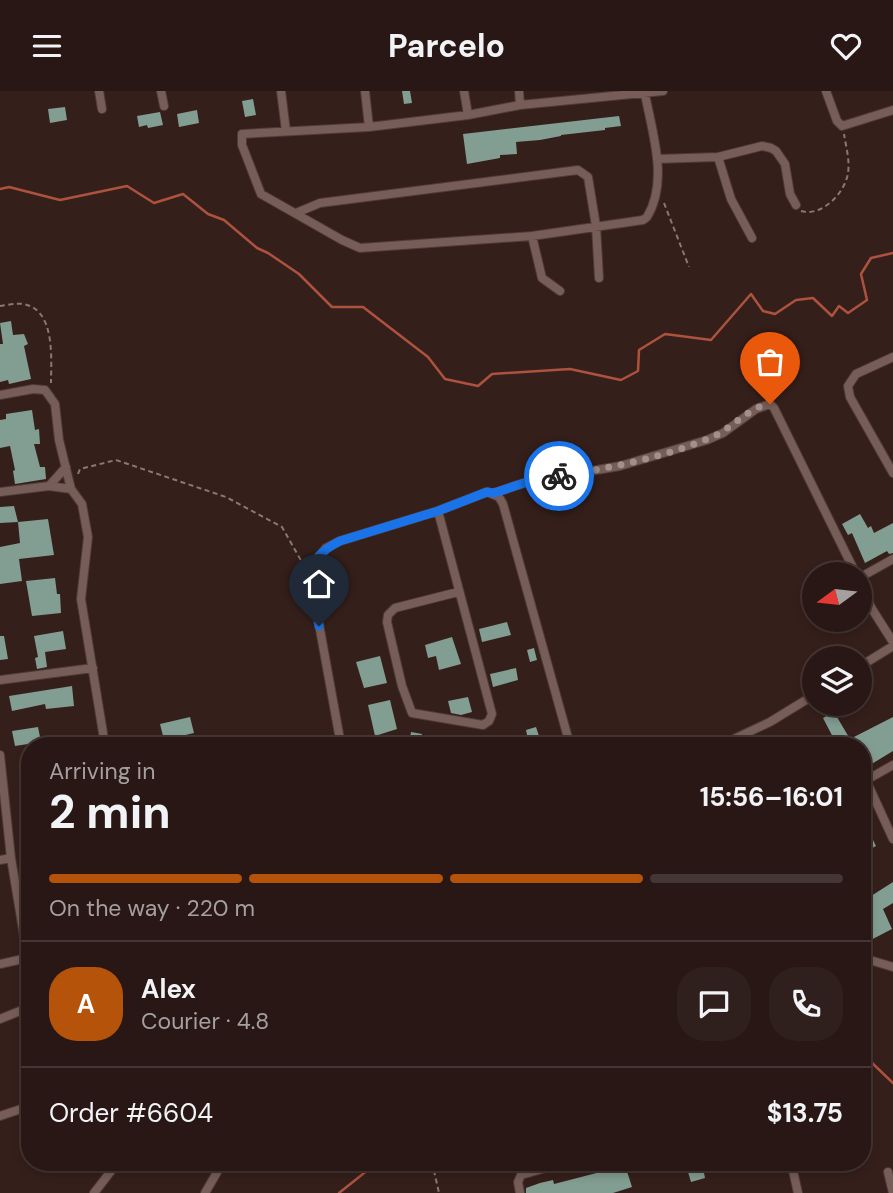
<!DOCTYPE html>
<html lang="en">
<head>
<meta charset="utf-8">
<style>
	:root { --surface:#281714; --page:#30201d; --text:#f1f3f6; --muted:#a59fa0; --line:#443634; --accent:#b45309 }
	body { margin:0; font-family:"DM Sans",sans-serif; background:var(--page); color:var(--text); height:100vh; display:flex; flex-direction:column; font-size:26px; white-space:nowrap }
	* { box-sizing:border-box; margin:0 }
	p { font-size:23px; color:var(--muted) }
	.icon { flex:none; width:38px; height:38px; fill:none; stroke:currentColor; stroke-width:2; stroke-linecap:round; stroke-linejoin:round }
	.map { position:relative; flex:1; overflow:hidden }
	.side { position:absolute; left:21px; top:646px; width:850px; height:434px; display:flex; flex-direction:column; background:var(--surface); border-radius:28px; box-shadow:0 4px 10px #0003,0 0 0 2px var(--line) }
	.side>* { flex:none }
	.needle { width:46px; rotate:255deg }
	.controls { position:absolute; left:802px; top:471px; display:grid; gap:14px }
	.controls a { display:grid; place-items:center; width:70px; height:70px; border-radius:50%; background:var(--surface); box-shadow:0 4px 10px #0003,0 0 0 2px var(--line); font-size:35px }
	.pin { position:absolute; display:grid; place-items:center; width:60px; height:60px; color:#fff; margin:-72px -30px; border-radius:50% 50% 50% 0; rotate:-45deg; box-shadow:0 0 7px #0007 }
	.pin .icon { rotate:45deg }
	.courier { position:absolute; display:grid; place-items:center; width:70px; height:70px; margin:-35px; border:5px solid #1a73e8; border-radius:50%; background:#fff; color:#222; box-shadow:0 2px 9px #0007 }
	.overview em { font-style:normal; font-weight:700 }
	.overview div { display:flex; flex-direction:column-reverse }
	.overview { display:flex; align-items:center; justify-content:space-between; height:119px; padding:0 28px }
	h1 { font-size:46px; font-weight:700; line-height:52px }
	.bar { display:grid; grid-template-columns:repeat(4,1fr); gap:10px 7px; align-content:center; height:84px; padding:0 28px }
	.bar i { height:9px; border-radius:5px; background:var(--line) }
	.bar .on { background:var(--accent) }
	.bar p { grid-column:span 4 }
	.line { display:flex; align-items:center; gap:18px; padding:0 28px; border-top:2px solid var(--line) }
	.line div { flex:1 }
	.round { display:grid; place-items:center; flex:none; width:74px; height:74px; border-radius:28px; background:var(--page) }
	header { display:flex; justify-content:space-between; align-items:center; height:91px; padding:0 28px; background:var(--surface); font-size:32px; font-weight:700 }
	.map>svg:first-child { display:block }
</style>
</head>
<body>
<header><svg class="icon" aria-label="menu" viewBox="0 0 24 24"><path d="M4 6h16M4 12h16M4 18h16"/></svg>Parcelo<svg class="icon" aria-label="heart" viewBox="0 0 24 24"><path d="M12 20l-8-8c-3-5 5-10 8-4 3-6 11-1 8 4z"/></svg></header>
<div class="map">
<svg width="893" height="1102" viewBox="0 0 893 1102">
	<rect width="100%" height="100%" fill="#351f1a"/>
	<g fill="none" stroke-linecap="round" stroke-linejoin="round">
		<!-- stream -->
		<path stroke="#ad523e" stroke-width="2.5" d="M0 98 9 96 60 109 127 95 154 112 183 103 208 123 224 129 257 157 268 162 299 183 332 216H363L428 266 445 288 478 295 492 283 570 278 621 289 638 280 639 259 665 243 711 249 751 203 763 220 775 223 796 209 813 207 832 225 839 215 848 222 867 209 861 183 871 167 893 162
			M863 968 869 969 893 992
			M339 1102 378 1071"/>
	</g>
	<!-- building -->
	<path fill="#829d91" d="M402 0H410L412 12 404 13Z
		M253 8 256 24 245 26 242 10Z
		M65 16 67 29 50 32 48 18Z
		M197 19 199 32 179 36 177 23Z
		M160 21 163 34 148 37 147 34 139 36 137 25Z
		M619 25 621 35 605 37V39L561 44V45L540 49 516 51 517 63 500 64V67L467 73 463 43Z
		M11 230 13 244 24 243 28 253 24 255 31 288 9 293 8 289 0 291V253H3L0 232Z
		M32 319 35 339 39 338 40 353H34L40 376H45L46 388 15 393 13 380 15 379 10 355 0 357V329L6 328V323Z
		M14 415 18 431 0 432V416Z
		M860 423 868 437 871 435 874 442 893 432V462L889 463 887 460 865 472 852 442 848 444 842 433Z
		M48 428 54 464 19 468 22 490 0 493V456L20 452 18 431Z
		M55 487 57 503H60L61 522 32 525 26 490Z
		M507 531 511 544 482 551 479 538Z
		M63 540 66 558 45 561 47 576 37 578 35 567 38 566 34 545Z
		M0 545H4L8 568 0 569Z
		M452 546 461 573 439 579 436 565 428 567 425 554Z
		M534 557 537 569 530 571 527 559Z
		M380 565 387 592 364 597 356 571Z
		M516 577 518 589 493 596 490 583Z
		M72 595 74 615 46 618 45 613 12 620 9 605Z
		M468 606 472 621 461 624 451 622 448 610Z
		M390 609 397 638 375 645 368 614Z
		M834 621 850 648 893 626V660L870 674 869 671 863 674V654H837L823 627Z
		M190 626 194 642 164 649 160 633Z
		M38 636 41 651 15 655 12 640Z
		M536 636 541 651 529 654 526 639Z
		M411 641 422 643 420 654H409Z
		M786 645 791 654H769Z
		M439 646 463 649V654H438Z
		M863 729 876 755 863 762Z
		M893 791V812L883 818 892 838 863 853V806L870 803 871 805Z
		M610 1071H624L632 1096 613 1102H526V1097L540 1092 553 1089 554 1093 612 1078Z
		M685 1071H735L736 1073 704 1082 705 1087 691 1091Z"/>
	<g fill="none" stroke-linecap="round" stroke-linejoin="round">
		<!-- street casing -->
		<g stroke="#4e3b38" stroke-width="10">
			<path id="street" d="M99 0 102 18
				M161 0 164 15
				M281 0 286 40
				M365 0 369 36
				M464 0 468 24 520 14 663 0
				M519 0 520 14
				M826 0 837 30 842 35 893 19
				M468 24 369 36 242 43V54L261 103 342 149 360 157 532 145 643 129 647 126C669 90 652 41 645 3
				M718 66 731 108 752 147
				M657 68 718 66 762 55 771 57 776 60 785 73 790 103 796 114
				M296 122 320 112 578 79 588 86 596 135 599 187
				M532 145 542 187 560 200
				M893 266 856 283 848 295 850 306 893 382
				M0 304 33 298 45 299 55 313 59 349 71 398 82 413 88 446 81 508 105 654
				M49 395 66 376
				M0 401 49 395 71 398
				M494 402 527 391 620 375 707 349 723 342 756 318 770 313 774 317 856 483
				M438 420 492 623 489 630 483 634 412 622 402 595 387 531 388 524 395 517 458 501
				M859 487 893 468
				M859 491 872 518 893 551
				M859 576 893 555
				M0 589 93 577
				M341 654 309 478 326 457 340 450 438 420 487 401 499 406 503 413 570 654
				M721 654 770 631 814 604
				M0 664 11 767 0 769
				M866 689 893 748
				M863 691 893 674
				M11 767 30 881
				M863 867 893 876
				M0 873 27 867
				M0 928 30 916
				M0 1025 30 1015
				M791 1071 798 1102
				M888 1081 893 1102
				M94 1102 118 1071
				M205 1102 223 1071
				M520 1102 518 1091 521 1084 567 1071"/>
		</g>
		<!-- path -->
		<path stroke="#8a7873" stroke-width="2" stroke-dasharray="5 3.5" stroke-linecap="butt" d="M664 112 689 176
			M801 120C822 126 845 102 848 82 850 69 846 56 844 43
			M0 215C7 214 16 212 23 213 56 218 51 269 51 292
			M78 383 80 378 116 369 226 406 282 436 303 473
			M432 1071 439 1102"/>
		<!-- street -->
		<use href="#street" stroke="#775d57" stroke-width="8"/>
	</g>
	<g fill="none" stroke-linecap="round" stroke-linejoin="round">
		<!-- done -->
		<path stroke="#a2908c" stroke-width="7" stroke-dasharray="0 12.6" d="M559 385C610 377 662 367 710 347 731 339 748 316 770 313"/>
		<!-- route -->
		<path stroke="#1a73e8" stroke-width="9" d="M319 535 309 478C318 464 326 457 340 450L438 420 487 401 494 402 527 391 559 385"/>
	</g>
</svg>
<div class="controls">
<a><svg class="needle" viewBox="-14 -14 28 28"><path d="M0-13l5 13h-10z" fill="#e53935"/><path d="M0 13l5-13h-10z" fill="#a59fa0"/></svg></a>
<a><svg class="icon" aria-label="layers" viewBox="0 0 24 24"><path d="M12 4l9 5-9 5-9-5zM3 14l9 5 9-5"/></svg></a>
</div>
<div class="pin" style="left:770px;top:313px;background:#ea580c"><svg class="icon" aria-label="bag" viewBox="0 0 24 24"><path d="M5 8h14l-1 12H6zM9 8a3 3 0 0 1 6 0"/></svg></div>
<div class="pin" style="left:319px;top:535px;background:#1f2937"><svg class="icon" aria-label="home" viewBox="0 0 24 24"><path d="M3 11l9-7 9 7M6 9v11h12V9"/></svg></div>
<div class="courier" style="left:559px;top:385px"><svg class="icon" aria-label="bike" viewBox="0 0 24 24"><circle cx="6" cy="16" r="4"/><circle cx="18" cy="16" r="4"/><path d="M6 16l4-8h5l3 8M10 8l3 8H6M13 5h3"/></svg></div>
<section class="side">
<div class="overview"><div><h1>2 min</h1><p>Arriving in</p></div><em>15:56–16:01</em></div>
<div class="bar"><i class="on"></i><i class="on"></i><i class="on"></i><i></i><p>On the way · 220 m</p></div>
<div class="line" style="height:126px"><b class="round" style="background:var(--accent);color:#fff">A</b><div><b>Alex</b><p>Courier · 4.8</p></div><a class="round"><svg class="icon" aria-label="chat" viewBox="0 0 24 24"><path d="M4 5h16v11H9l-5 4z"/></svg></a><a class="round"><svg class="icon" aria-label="phone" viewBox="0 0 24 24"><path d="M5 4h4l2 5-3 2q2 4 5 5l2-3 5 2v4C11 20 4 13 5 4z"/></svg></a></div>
<div class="line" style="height:91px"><div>Order #6604</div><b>$13.75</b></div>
</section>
</div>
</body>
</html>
